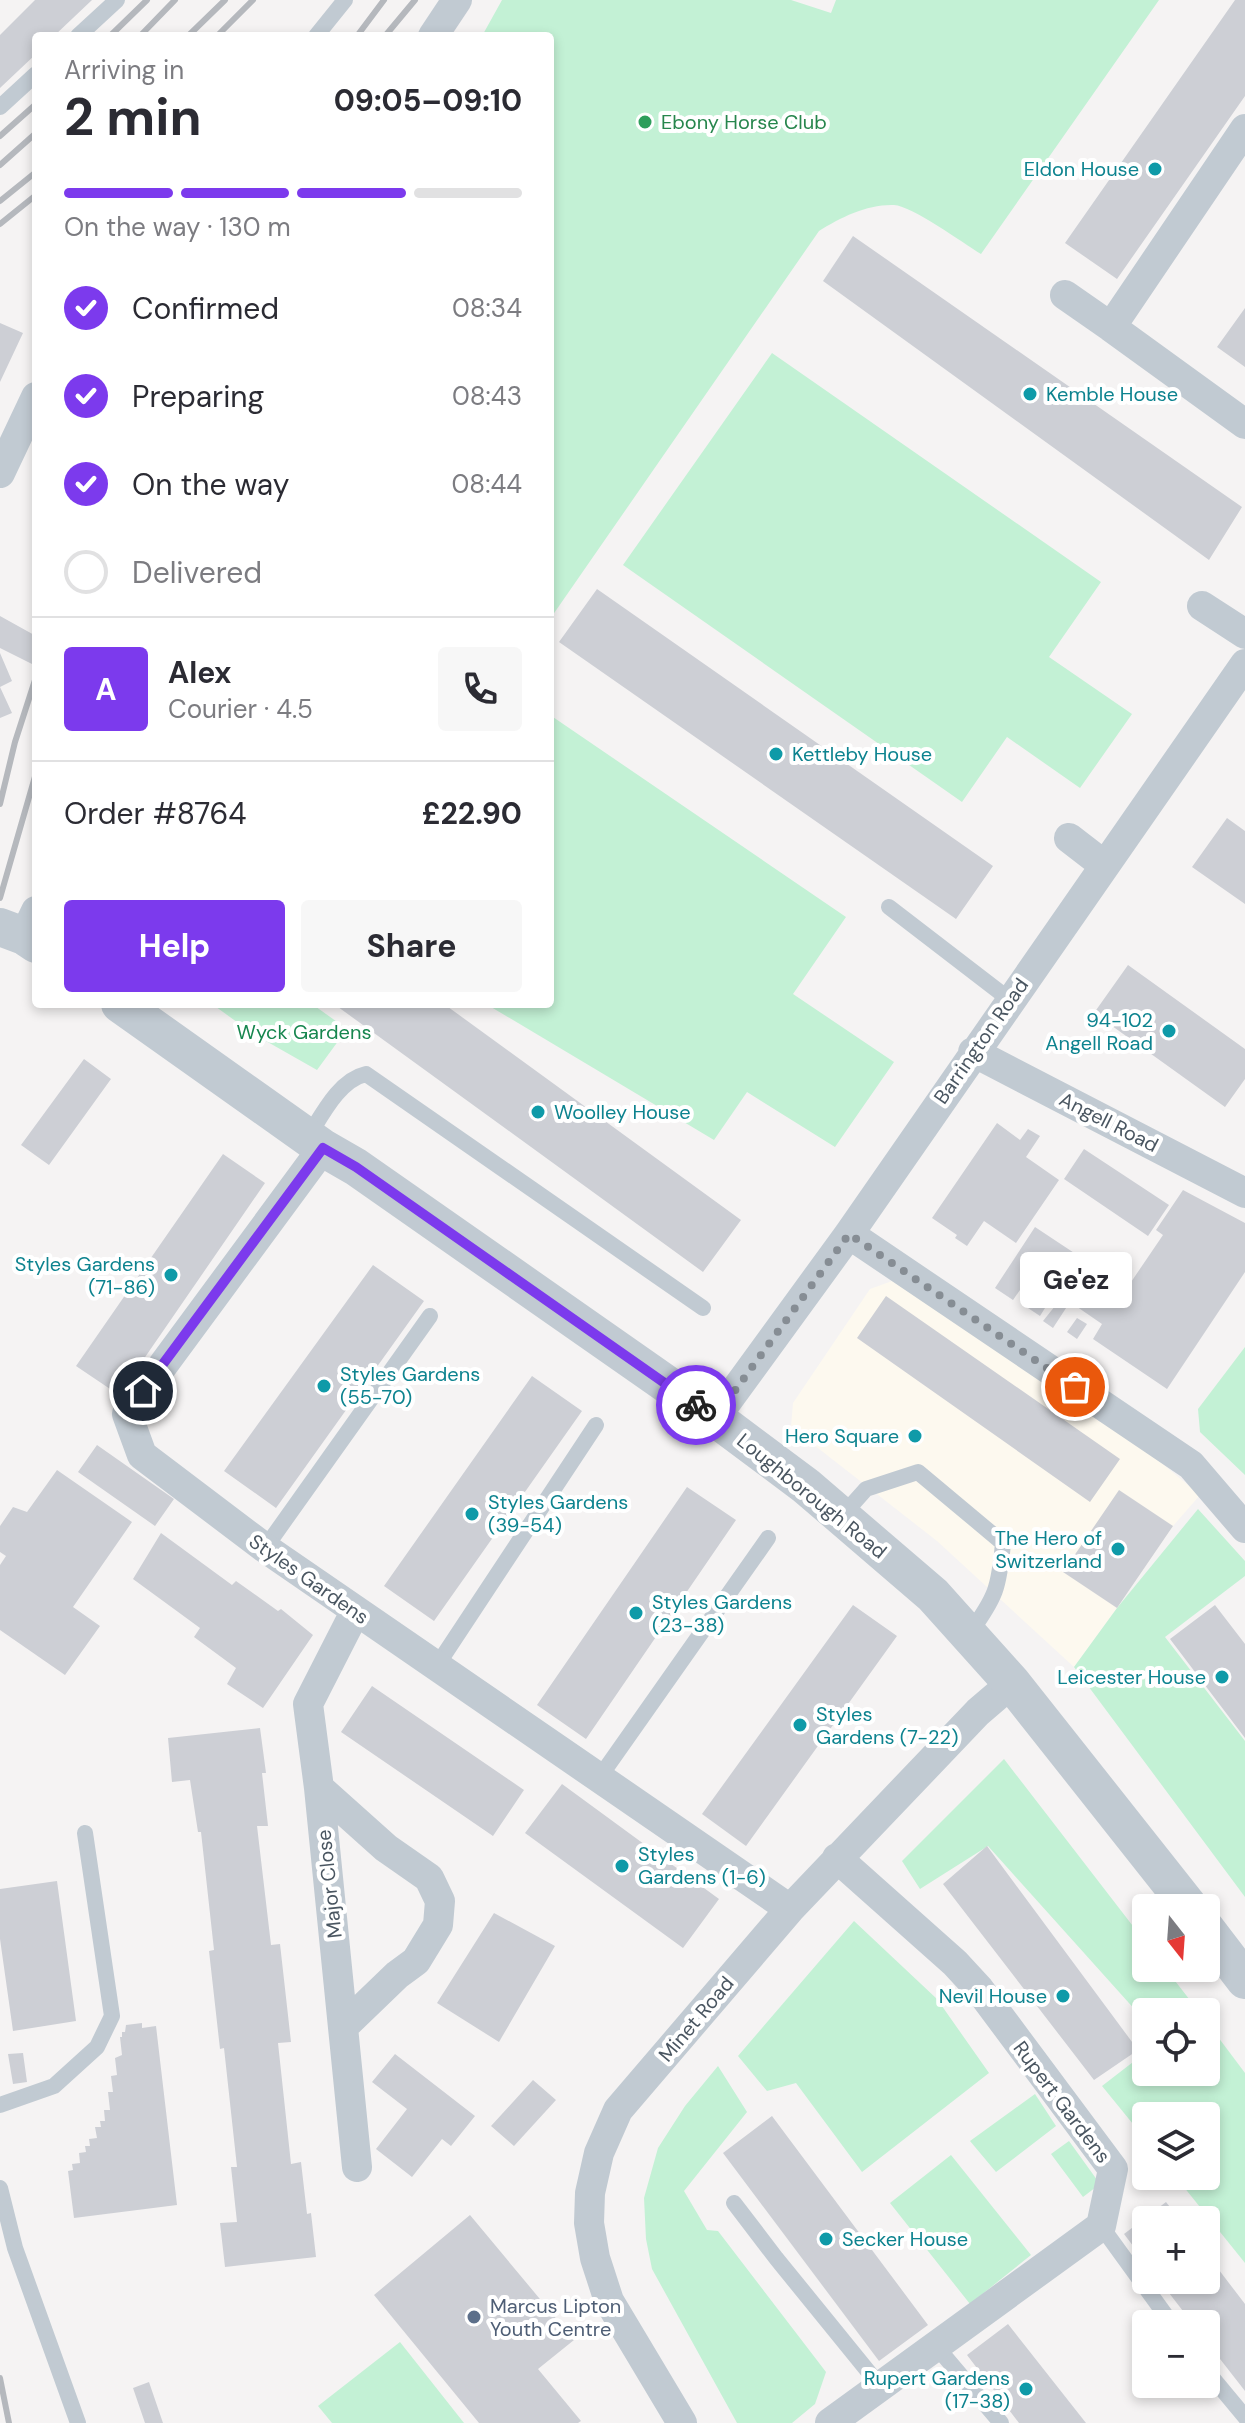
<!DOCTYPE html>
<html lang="en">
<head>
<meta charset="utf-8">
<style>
	:root { --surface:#fff; --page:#f7f7f7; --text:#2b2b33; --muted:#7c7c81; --line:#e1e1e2; --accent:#7c3aed }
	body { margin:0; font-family:"DM Sans",sans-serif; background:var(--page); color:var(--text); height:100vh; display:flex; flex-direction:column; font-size:30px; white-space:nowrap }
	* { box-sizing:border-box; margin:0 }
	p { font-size:26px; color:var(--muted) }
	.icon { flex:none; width:44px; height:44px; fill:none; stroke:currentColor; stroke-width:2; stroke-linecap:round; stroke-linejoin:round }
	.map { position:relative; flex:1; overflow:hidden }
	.sheet { position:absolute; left:32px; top:32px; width:522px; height:976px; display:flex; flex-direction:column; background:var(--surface); border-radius:8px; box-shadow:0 4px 12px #0003 }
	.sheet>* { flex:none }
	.needle { width:52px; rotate:163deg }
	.buttons { position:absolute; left:1132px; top:1894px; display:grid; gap:16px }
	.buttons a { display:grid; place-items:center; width:88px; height:88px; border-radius:8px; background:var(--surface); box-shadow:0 4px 12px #0003; font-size:40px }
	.pin { position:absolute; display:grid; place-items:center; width:68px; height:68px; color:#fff; margin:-34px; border:4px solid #fff; border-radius:50%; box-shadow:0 2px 8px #0007 }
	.courier { position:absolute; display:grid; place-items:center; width:80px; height:80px; margin:-40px; border:6px solid #7c3aed; border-radius:50%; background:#fff; color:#222; box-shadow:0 2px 10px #0007 }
	.bubble { position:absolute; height:56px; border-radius:8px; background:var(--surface); box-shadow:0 4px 12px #0003; font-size:26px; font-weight:700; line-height:56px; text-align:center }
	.headline em { font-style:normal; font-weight:700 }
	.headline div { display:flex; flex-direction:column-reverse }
	.headline { display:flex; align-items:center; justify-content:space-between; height:136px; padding:0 32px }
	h1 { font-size:52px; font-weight:700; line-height:60px }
	.bar { display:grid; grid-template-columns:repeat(4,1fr); gap:12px 8px; align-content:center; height:96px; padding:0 32px }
	.bar i { height:10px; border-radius:6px; background:var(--line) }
	.bar .active { background:var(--accent) }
	.bar p { grid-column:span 4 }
	.line { display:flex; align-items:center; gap:20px; padding:0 32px; border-top:2px solid var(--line) }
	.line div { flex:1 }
	.round { display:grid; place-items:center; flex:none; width:84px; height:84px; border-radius:8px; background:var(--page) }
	ol { padding:0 32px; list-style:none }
	li { display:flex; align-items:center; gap:24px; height:88px }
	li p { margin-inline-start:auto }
	li .icon { padding:8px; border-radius:50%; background:var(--accent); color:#fff; stroke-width:4 }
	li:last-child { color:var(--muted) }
	li i { width:44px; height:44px; border:4px solid var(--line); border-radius:50% }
	.button { display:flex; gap:16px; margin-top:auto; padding:16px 32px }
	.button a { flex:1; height:92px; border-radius:8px; background:var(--accent); color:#fff; font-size:32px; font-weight:700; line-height:92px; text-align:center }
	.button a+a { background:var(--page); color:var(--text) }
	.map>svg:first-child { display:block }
</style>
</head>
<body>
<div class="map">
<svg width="1245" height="2423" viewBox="0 0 1245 2423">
	<rect width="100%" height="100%" fill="#f5f3f3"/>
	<!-- commercial -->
	<path fill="#fdf9ef" d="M892 1281 1131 1438 1200 1495 1173 1526 1117 1608 1074 1667 937 1541 791 1427 793 1403 870 1289Z"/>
	<!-- green -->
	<path fill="#c3f1d5" d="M502 0H791L831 13 836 0H1159L981 254C963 243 912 206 894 205 868 204 841 217 819 231L550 619V36H482Z
		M772 353 1101 582 1049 657 1132 714 1080 788 1007 737 962 802 623 565Z
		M550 715 846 917 793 994 894 1062 835 1147 747 1092 714 1140 486 1004H550Z
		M212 1004H312L347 1029 317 1070 252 1033Z
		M1245 1347V1475L1200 1432 1198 1409Z
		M1198 1509 1245 1561V1576L1165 1637 1245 1741V1897L1074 1667 1117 1608Z
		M1004 1759 1146 1943V1968H1165L1193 2004 1181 2012H1146V2022L988 1846 920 1889 902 1861Z
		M854 1921 937 1999 989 2073 862 2172 796 2083 767 2091 738 2056Z
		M1206 2021 1245 2073V2263L1175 2176H1206V2116H1146V2140L1102 2086 1146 2052V2072H1206Z
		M718 2066 747 2112 684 2191 707 2230 718 2231 826 2372 815 2404 792 2423H737L652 2269 646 2239 644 2198 658 2148 685 2106Z
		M1035 2094 1056 2126 996 2172 970 2141Z
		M1069 2141 1100 2184 1083 2197 1051 2154Z
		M951 2155 1031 2255 970 2304 890 2203Z
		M400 2342 464 2423H332L318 2406Z"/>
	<!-- building -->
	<path fill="#cdcfd5" d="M35 0H92L54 36H36V54L0 88V35Z
		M1235 0H1245V96L1117 279 1065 243Z
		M853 236 1242 507 1209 560 823 281Z
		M1245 308V367L1217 347Z
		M0 323 23 333 0 382Z
		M597 589 993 866 956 919 559 642Z
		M0 616 36 636V666L0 648Z
		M0 653 12 681 0 687 12 713 0 718Z
		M1227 818 1245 831V904L1192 867Z
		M1128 965 1245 1049V1079L1225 1107 1094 1013Z
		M334 1004H444L741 1220 703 1272Z
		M84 1059 111 1079 49 1165 21 1145Z
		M997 1123 1020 1140 1028 1129 1040 1136 1026 1157 1059 1180 1016 1243 984 1221 967 1246 955 1238 957 1235 932 1218Z
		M1084 1149 1169 1205 1148 1236 1064 1179Z
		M223 1154 265 1183 119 1395 76 1366Z
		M1183 1190 1245 1223V1272L1167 1389 1093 1339 1102 1324 1070 1302 1053 1328 1043 1321 1067 1291 1034 1270 1013 1300 995 1288 1035 1227 1127 1288 1163 1235 1156 1230Z
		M373 1265 424 1301 276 1508 224 1471Z
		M1041 1282 1055 1292 1040 1316 1025 1306Z
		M886 1296 1120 1459 1090 1502 857 1338Z
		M1077 1318 1087 1324 1077 1339 1067 1332Z
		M532 1376 582 1411 434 1621 384 1586Z
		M97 1445 174 1499 155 1526 78 1472Z
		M57 1470 132 1522 73 1607 100 1626 65 1675 0 1630V1565L6 1556 0 1552V1526L13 1507 27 1512Z
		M687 1487 736 1520 586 1739 537 1705Z
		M1119 1490 1173 1526 1117 1608 1063 1572Z
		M161 1533 232 1585 236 1581 278 1611 281 1609 313 1635 263 1708 227 1684 236 1668 194 1637 200 1628 133 1579Z
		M853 1605 897 1636 746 1846 702 1814Z
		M1215 1605 1245 1644V1738L1170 1639Z
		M372 1686 524 1790 493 1836 341 1732Z
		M260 1728 266 1773H262L268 1826H257L271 1945 280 1944 291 2042 278 2043 291 2164 301 2162 307 2214 311 2213 316 2257 225 2267 220 2223 237 2222 231 2167H237L224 2048 220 2049 209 1951 214 1950 201 1832H198L190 1780 172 1782 168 1738Z
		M562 1784 719 1899 683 1948 525 1833Z
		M987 1846 1138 2050 1094 2080 943 1884Z
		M57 1881 76 2021 13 2031 0 1939V1889Z
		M494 1913 555 1946 499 2042 437 2003Z
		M142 2023V2028L156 2026 177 2205 74 2218 68 2171 73 2170 72 2164 80 2163 79 2153 86 2152 85 2146H90L89 2139 97 2138 95 2127H101L100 2121H105L104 2110H110L108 2092H113L111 2076 117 2075 115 2058 122 2055 120 2037H122V2032H125L126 2025Z
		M23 2053 27 2082 13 2084 8 2054Z
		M395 2054 475 2116 451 2146 442 2139 412 2177 376 2149 407 2109 372 2082Z
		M533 2080 556 2100 514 2146 491 2126Z
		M772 2116 928 2325 879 2361 723 2153Z
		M1166 2202 1180 2220H1146V2263L1124 2234Z
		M470 2215 574 2340 538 2369 581 2421 578 2423H479L374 2295Z
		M1206 2253 1245 2304V2391L1206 2341V2324H1193L1159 2280H1206Z
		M1008 2324 1086 2423H1019L967 2355Z
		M149 2382 163 2423H145L133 2388Z"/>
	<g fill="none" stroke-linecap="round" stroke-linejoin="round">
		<!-- service -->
		<path stroke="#c1cad2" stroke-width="16" d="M78 36 117 0
			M316 36 345 0
			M0 107 36 74
			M889 907 1010 1000
			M308 1137C322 1115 339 1080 366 1074L703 1308
			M841 1517 866 1489 918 1472 1003 1543C999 1588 996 1597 969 1634
			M265 1548 430 1316
			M436 1667 596 1425
			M599 1778 768 1538
			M0 2105 54 2086 97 2047 112 2016 85 1833
			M0 2188 15 2248 78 2423
			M734 2203 776 2258 880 2386
			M1101 2226 1172 2324
			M935 2345 1001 2423
			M1206 2370 1245 2417"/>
		<!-- minor -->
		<path stroke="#c1cad2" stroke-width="30" d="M433 36 457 0
			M1245 129 1111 327 1245 424
			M1065 295 1111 327
			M0 473 36 397
			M1202 606 1245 634
			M1069 838 1104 865
			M24 936 36 911
			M973 1052 1245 1193
			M323 1148 127 1414 142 1455 265 1548 790 1909
			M849 1234 1191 1465 1245 1528
			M715 1418 849 1234 1245 664
			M355 1612 308 1704 319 1788 357 2167
			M319 1788 386 1848 429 1878 440 1901 438 1925 416 1961 397 1975 344 2026
			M682 2423 609 2301 595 2258 589 2223 590 2193 599 2153 618 2110 790 1909 978 1712 1012 1683
			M830 2423 1101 2226 1113 2169 979 1989 955 1963 837 1858"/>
		<!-- tertiary -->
		<path stroke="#c1cad2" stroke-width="38" d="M0 927 24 936 36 944
			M120 1004 323 1148 356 1167 715 1418 806 1486 933 1595 1012 1683 1190 1908
			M1206 1929 1245 1980"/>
		<!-- rail -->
		<path stroke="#b5b8bd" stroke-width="6" d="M110 36 147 0
			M140 36 175 0
			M188 36 225 0
			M217 36 253 0
			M357 36 384 0
			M385 36 415 0
			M0 136 36 104
			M0 165 36 133
			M0 201 36 172
			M0 224 36 195
			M0 804 15 742 36 677
			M0 898 36 773
			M0 2378 9 2423"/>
	</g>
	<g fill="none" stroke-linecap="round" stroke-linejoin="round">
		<!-- done -->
		<path stroke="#868d94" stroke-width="8" stroke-dasharray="0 14.4" d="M696 1405 715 1418 849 1234 1075 1387"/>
		<!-- route -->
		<path stroke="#7c3aed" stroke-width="10" d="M143 1391 323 1148 356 1167 696 1405"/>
	</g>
	<!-- markers -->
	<circle fill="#2e9e5b" stroke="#fff" stroke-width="3" cx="645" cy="122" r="8"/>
	<g fill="#0f9aa8" stroke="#fff" stroke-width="3">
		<circle cx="1155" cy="169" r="8"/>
		<circle cx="1030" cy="394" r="8"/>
		<circle cx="776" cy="754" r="8"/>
		<circle cx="1169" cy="1031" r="8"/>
		<circle cx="538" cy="1112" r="8"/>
		<circle cx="171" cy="1275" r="8"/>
		<circle cx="324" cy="1386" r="8"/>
		<circle cx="915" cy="1436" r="8"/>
		<circle cx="472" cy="1514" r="8"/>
		<circle cx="1118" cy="1549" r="8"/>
		<circle cx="636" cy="1613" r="8"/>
		<circle cx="1222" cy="1677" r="8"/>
		<circle cx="800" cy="1725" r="8"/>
		<circle cx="622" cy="1866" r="8"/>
		<circle cx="1063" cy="1996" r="8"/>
		<circle cx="826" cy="2239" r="8"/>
		<circle cx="1026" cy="2389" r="8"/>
	</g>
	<circle fill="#5c6f8a" stroke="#fff" stroke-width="3" cx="474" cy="2317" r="8"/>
	<g text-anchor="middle" stroke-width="8" stroke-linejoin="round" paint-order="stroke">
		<!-- leisure labels -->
		<g font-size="20" fill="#27864d" stroke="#fff" text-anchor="start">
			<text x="661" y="129">Ebony Horse Club</text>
		</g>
		<!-- culture labels -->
		<g font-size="20" fill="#0d838f" stroke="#fff" text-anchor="start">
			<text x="1139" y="176" text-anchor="end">Eldon House</text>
			<text x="1046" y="401">Kemble House</text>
			<text x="792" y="761">Kettleby House</text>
			<text x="1153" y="1027" text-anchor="end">94-102<tspan x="1153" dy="23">Angell Road</tspan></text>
			<text x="554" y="1119">Woolley House</text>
			<text x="155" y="1271" text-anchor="end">Styles Gardens<tspan x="155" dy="23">(71-86)</tspan></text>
			<text x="340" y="1381">Styles Gardens<tspan x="340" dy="23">(55-70)</tspan></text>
			<text x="899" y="1443" text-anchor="end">Hero Square</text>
			<text x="488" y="1509">Styles Gardens<tspan x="488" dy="23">(39-54)</tspan></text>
			<text x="1102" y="1545" text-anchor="end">The Hero of<tspan x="1102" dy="23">Switzerland</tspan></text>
			<text x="652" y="1609">Styles Gardens<tspan x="652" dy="23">(23-38)</tspan></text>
			<text x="1206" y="1684" text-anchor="end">Leicester House</text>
			<text x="816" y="1721">Styles<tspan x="816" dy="23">Gardens (7-22)</tspan></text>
			<text x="638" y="1861">Styles<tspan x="638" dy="23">Gardens (1-6)</tspan></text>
			<text x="1047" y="2003" text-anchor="end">Nevil House</text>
			<text x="842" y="2246">Secker House</text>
			<text x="1010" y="2385" text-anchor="end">Rupert Gardens<tspan x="1010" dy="23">(17-38)</tspan></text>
		</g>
		<!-- park labels -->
		<g font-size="20" fill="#17864f" stroke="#fff">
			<text x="304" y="1039">Wyck Gardens</text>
		</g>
		<!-- street labels -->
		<g font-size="20" fill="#4a5661" stroke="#fff">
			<text transform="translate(981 1041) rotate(-55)" y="7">Barrington Road</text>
			<text transform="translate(1109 1122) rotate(27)" y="7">Angell Road</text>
			<text transform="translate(812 1496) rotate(39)" y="7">Loughborough Road</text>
			<text transform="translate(309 1579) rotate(35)" y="7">Styles Gardens</text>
			<text transform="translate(329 1884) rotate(-96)" y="7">Major Close</text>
			<text transform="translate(696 2019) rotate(-50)" y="7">Minet Road</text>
			<text transform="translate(1062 2102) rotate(53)" y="7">Rupert Gardens</text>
		</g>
		<!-- service labels -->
		<g font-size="20" fill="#4e5e75" stroke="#fff" text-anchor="start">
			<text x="490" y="2313">Marcus Lipton<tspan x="490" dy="23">Youth Centre</tspan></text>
		</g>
	</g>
</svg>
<div class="buttons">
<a><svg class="needle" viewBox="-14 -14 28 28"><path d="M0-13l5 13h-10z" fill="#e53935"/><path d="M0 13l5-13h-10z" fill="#7c7c81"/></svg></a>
<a><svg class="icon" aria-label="locate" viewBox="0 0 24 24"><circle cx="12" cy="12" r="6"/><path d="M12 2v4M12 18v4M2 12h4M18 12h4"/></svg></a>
<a><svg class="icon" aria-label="layers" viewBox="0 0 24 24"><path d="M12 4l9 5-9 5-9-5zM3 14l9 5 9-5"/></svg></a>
<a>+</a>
<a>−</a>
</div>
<div class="pin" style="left:1075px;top:1387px;background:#ea580c"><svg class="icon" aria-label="bag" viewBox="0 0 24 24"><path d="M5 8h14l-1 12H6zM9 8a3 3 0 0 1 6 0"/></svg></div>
<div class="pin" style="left:143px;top:1391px;background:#1f2937"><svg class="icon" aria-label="home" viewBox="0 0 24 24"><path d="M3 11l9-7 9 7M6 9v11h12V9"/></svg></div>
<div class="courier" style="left:696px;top:1405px"><svg class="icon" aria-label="bike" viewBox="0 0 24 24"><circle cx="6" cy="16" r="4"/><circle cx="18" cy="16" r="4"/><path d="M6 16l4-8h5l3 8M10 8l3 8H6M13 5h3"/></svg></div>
<div class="bubble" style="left:1020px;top:1252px;width:112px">Ge'ez</div>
<section class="sheet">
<div class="headline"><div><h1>2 min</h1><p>Arriving in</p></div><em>09:05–09:10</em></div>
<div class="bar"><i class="active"></i><i class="active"></i><i class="active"></i><i></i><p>On the way · 130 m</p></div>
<ol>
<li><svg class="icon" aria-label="check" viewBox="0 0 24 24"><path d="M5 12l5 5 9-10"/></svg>Confirmed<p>08:34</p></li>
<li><svg class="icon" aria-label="check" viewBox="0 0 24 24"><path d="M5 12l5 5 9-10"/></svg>Preparing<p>08:43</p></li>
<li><svg class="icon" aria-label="check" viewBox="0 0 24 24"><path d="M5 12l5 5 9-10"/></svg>On the way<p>08:44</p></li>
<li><i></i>Delivered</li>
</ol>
<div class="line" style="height:144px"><b class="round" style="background:var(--accent);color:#fff">A</b><div><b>Alex</b><p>Courier · 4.5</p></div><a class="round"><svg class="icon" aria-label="phone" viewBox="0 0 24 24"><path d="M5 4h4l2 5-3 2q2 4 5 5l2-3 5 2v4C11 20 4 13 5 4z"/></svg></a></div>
<div class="line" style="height:104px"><div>Order #8764</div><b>£22.90</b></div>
<div class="button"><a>Help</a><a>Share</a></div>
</section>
</div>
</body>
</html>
